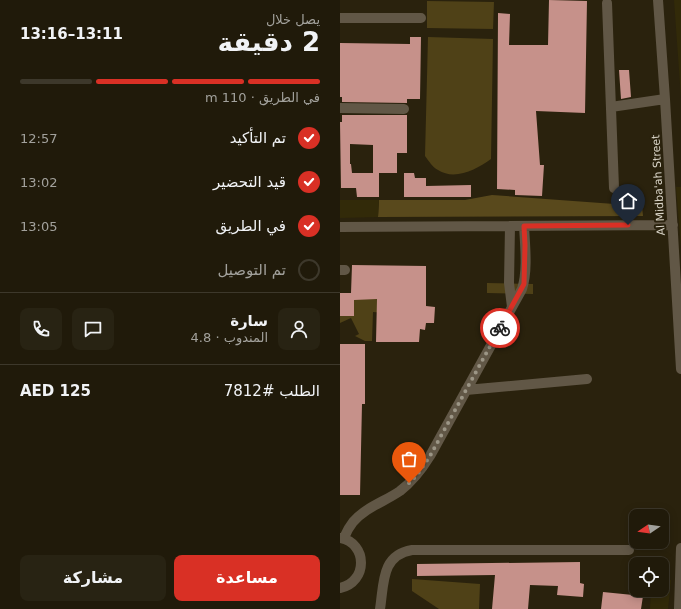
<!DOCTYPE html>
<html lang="ar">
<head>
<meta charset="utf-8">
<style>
	:root { --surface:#201a0a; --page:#282313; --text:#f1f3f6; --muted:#a2a19c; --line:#3d382b; --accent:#d93025 }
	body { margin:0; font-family:"DejaVu Sans","Noto Sans Arabic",sans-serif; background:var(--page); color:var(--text); direction:rtl; height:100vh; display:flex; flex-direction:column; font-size:15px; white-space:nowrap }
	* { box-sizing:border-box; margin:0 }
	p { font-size:13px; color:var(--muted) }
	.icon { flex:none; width:22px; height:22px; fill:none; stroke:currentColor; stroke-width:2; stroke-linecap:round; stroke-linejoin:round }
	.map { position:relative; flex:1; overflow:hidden; direction:ltr }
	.panel { display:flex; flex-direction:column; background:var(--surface); width:340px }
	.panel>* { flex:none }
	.needle { width:26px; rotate:257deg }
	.fabs { position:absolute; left:289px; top:509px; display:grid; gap:8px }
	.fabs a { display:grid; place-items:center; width:40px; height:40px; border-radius:8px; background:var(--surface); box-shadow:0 2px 10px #0003,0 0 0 1px var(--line); font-size:20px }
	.pin { position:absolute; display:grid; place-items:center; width:34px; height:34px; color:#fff; margin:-41px -17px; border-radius:50% 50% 50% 0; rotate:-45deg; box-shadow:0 0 4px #0007 }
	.pin .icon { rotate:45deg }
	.courier { position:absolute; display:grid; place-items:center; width:40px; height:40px; margin:-20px; border:3px solid #d93025; border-radius:50%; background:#fff; color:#222; box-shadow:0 1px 5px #0007 }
	.summary em { font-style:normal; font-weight:800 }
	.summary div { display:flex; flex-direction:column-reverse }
	.summary { display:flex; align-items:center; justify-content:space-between; height:68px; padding:0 20px }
	h1 { font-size:26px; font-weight:800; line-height:30px }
	.bar { display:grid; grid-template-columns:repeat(4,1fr); gap:6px 4px; align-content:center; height:48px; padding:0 20px }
	.bar i { height:5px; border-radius:3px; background:var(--line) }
	.bar .selected { background:var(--accent) }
	.bar p { grid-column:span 4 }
	.line { display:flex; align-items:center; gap:10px; padding:0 20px; border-top:1px solid var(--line) }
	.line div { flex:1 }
	.round { display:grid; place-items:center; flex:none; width:42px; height:42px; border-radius:8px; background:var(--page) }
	ol { padding:0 20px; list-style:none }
	li { display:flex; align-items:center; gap:12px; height:44px }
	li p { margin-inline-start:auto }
	li .icon { padding:4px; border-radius:50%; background:var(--accent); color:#fff; stroke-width:4 }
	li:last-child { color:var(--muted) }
	li i { width:22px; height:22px; border:2px solid var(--line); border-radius:50% }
	.cta { display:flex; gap:8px; margin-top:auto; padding:8px 20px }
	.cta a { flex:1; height:46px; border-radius:8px; background:var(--accent); color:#fff; font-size:16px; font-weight:800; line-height:46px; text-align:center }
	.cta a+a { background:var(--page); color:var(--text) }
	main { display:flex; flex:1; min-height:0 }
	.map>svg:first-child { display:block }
</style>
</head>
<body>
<main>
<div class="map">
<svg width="341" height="609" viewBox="0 0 341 609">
	<rect width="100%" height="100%" fill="#2a220d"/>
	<!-- green -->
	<path fill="#4f4117" d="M87 1 154 2 153 29 87 28Z
		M88 37 153 39 151 159C137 169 115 181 98 170 92 167 89 161 85 156Z
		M147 283 193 284V294L147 293Z
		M33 286 46 313 33 312 32 341H25L15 336 19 334 11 318 0 323V297Z
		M72 579 140 584 139 609H99L72 591Z"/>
	<!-- forest -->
	<path fill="#59491c" d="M152 195 302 206 303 216 38 217 39 200H125Z"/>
	<!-- sand -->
	<path fill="#322a09" d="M334 0H341V98Z
		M336 187H341V248Z
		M0 200H39L38 217 0 218Z
		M322 579 331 580 328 609H310L311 590H322Z"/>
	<!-- building -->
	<path fill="#c6918a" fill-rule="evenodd" d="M209 0 247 1 245 113 196 111 200 165H204L202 196 175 195V190L157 189 158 13 170 14 169 45H208Z
		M70 37H81L80 99H67V103L2 102V97H0V43L70 44Z
		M279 70H289L291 97 281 99Z
		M2 115H67V153H57V173H39V197H17L16 188H1L0 122H2ZM10 144 33 145V173H12L11 164H10Z
		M64 173H74L75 178H86V186L131 185V197H64Z
		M12 265 86 266V306L95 307 94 323H86L85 330 80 329 79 342H36L37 299 14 300V316H0V293H11Z
		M0 344H25V404H22L20 495H0Z
		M240 562V583L244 584 243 597 217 595 218 586 190 585 188 609H152L155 575 77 576V564Z
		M263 592 303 596 301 609H261Z"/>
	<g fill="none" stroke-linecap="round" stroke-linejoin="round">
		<!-- minor -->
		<path stroke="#615746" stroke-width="10" d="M318 0 325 99 341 369
			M267 3 274 188
			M0 18H81
			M271 107 325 99
			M0 108 64 109
			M170 226 169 283 172 307
			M0 227 333 225
			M0 270H5
			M126 390 247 379
			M0 538C28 543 28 582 0 588
			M4 538C6 533 9 527 13 522 26 507 44 502 60 491 73 481 82 469 90 456L182 289C188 271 185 245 184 226
			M40 609C44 584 41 555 72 550H289
			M339 609 341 548"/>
	</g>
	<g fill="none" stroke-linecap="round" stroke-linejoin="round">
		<!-- done -->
		<path stroke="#9c9686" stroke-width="4" stroke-dasharray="0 7.2" d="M69 483 77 475 90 456 160 328"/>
		<!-- route -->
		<path stroke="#d93025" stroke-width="5" d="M160 328 184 284 185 245 184 226 288 225"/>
	</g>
	<g text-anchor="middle" stroke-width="4" stroke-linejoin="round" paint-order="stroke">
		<!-- street labels -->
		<g font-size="11" fill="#d9d4c7" stroke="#2a220d">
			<text transform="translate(318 185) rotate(-93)" y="4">Al Midba'ah Street</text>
		</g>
	</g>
</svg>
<div class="fabs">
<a><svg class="needle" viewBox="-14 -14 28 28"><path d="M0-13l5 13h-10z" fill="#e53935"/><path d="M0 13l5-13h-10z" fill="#a2a19c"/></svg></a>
<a><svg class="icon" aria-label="locate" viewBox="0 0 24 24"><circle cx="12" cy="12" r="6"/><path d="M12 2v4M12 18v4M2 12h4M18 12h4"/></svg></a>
</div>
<div class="pin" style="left:69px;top:483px;background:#ea580c"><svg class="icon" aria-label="bag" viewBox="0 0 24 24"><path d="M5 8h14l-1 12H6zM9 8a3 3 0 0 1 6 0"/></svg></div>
<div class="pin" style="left:288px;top:225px;background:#1f2937"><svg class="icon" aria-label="home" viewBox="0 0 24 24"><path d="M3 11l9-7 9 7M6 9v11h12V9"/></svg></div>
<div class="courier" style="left:160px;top:328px"><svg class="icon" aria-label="bike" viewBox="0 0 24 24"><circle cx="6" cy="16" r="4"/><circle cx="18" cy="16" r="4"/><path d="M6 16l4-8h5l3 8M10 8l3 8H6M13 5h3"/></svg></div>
</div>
<section class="panel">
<div class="summary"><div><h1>2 دقيقة</h1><p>يصل خلال</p></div><em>13:11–13:16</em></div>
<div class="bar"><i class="selected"></i><i class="selected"></i><i class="selected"></i><i></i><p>في الطريق · 110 m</p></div>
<ol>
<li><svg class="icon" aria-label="check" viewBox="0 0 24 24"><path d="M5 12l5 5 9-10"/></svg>تم التأكيد<p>12:57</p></li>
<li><svg class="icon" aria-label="check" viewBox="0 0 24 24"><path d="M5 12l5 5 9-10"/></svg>قيد التحضير<p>13:02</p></li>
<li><svg class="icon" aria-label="check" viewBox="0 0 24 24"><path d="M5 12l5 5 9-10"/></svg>في الطريق<p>13:05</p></li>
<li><i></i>تم التوصيل</li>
</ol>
<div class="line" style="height:72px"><a class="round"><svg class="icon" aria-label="person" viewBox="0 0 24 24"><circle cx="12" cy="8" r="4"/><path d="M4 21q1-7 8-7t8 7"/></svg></a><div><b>سارة</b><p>المندوب · 4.8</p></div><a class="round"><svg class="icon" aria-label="chat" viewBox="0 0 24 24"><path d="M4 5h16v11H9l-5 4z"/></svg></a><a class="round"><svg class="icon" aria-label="phone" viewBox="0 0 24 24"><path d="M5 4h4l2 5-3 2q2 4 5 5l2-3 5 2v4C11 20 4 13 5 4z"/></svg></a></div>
<div class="line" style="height:52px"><div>الطلب #7812</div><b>AED 125</b></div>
<div class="cta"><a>مساعدة</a><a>مشاركة</a></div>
</section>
</main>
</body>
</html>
